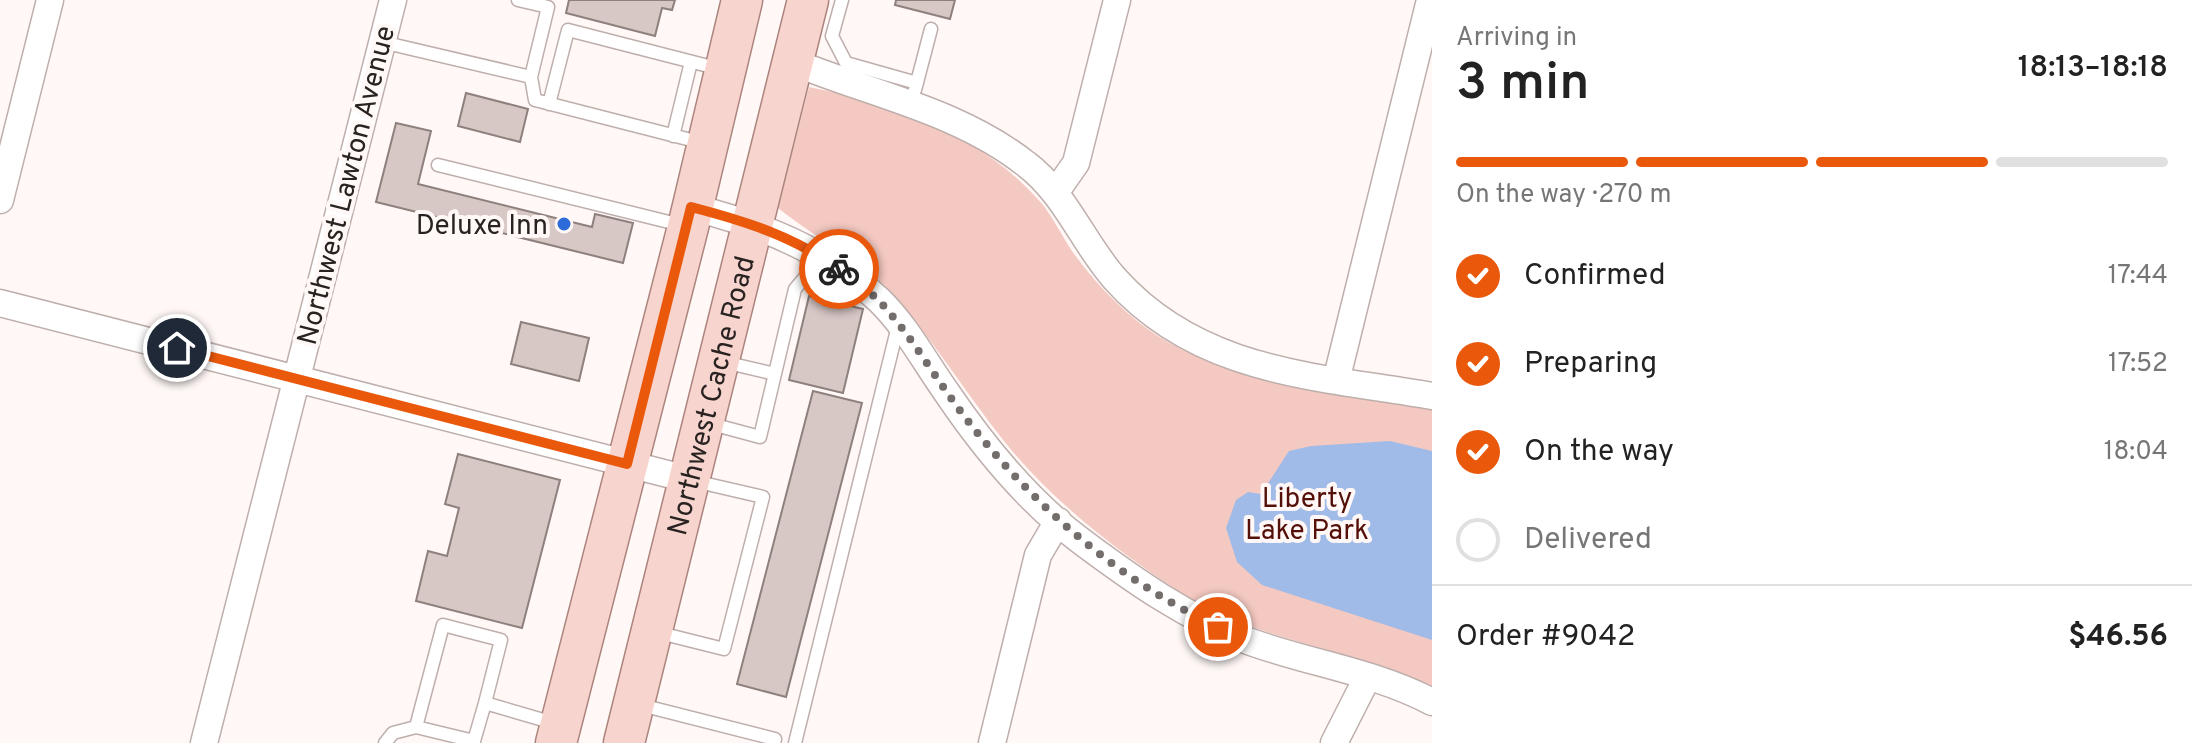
<!DOCTYPE html>
<html lang="en">
<head>
<meta charset="utf-8">
<style>
	:root { --surface:#fff; --page:#f6f6f6; --text:#222; --muted:#767676; --line:#e0e0e0; --accent:#ea580c }
	body { margin:0; font-family:Overpass,sans-serif; background:var(--page); color:var(--text); height:100vh; display:flex; flex-direction:column; font-size:30px; white-space:nowrap }
	* { box-sizing:border-box; margin:0 }
	p { font-size:26px; color:var(--muted) }
	.icon { flex:none; width:44px; height:44px; fill:none; stroke:currentColor; stroke-width:2; stroke-linecap:round; stroke-linejoin:round }
	.map { position:relative; flex:1; overflow:hidden }
	.sheet { display:flex; flex-direction:column; background:var(--surface); width:760px }
	.sheet>* { flex:none }
	.pin { position:absolute; display:grid; place-items:center; width:68px; height:68px; color:#fff; margin:-34px; border:4px solid #fff; border-radius:50%; box-shadow:0 2px 8px #0007 }
	.courier { position:absolute; display:grid; place-items:center; width:80px; height:80px; margin:-40px; border:6px solid #ea580c; border-radius:50%; background:#fff; color:#222; box-shadow:0 2px 10px #0007 }
	.head em { font-style:normal; font-weight:600 }
	.head div { display:flex; flex-direction:column-reverse }
	.head { display:flex; align-items:center; justify-content:space-between; height:136px; padding:0 24px }
	h1 { font-size:52px; font-weight:600; line-height:60px }
	.bar { display:grid; grid-template-columns:repeat(4,1fr); gap:12px 8px; align-content:center; height:96px; padding:0 24px }
	.bar i { height:10px; border-radius:6px; background:var(--line) }
	.bar .current { background:var(--accent) }
	.bar p { grid-column:span 4 }
	.line { display:flex; align-items:center; gap:20px; padding:0 24px; border-top:2px solid var(--line) }
	.line div { flex:1 }
	ol { padding:0 24px; list-style:none }
	li { display:flex; align-items:center; gap:24px; height:88px }
	li p { margin-inline-start:auto }
	li .icon { padding:8px; border-radius:50%; background:var(--accent); color:#fff; stroke-width:4 }
	li:last-child { color:var(--muted) }
	li i { width:44px; height:44px; border:4px solid var(--line); border-radius:50% }
	main { display:flex; flex:1; min-height:0 }
	.map>svg:first-child { display:block }
</style>
</head>
<body>
<main>
<div class="map">
<svg width="1432" height="743" viewBox="0 0 1432 743">
	<rect width="100%" height="100%" fill="#fff8f7"/>
	<!-- green -->
	<path fill="#f4c9c1" d="M809 87C896 104 983 135 1043 205 1054 219 1062 236 1072 251 1097 286 1131 321 1168 342 1249 388 1344 388 1432 409V689C1354 647 1259 643 1183 594 1119 553 1052 501 1004 441 965 392 932 338 890 291 865 265 809 233 778 208Z"/>
	<!-- water -->
	<path fill="#a1bbe8" d="M1390 441 1432 451V640L1262 585 1237 562 1226 528 1236 500 1248 492 1261 494 1289 451 1311 446Z"/>
	<!-- building -->
	<path fill="#d7c7c5" stroke="#8e807d" stroke-width="2" d="M569 0H675L672 10 662 8 655 36 566 13Z
		M896 0H955L950 19 895 5Z
		M466 93 528 109 520 142 458 126Z
		M396 123 431 131 418 184 592 227 595 214 633 223 623 263 376 202Z
		M809 296 863 309 843 393 789 380Z
		M521 322 589 338 579 381 511 364Z
		M813 391 862 403 786 697 737 684Z
		M458 454 560 480 522 628 416 601 428 551 447 556 459 508 445 504Z"/>
	<g fill="none" stroke-linecap="round" stroke-linejoin="round">
		<!-- lane casing -->
		<g stroke="#beafac" stroke-width="15">
			<path id="lane" d="M842 0 832 36 846 63 917 83
				M382 42 531 77 548 7 518 0
				M531 77 535 100 703 143
				M915 90 931 29
				M549 104 568 30 720 69
				M673 136 691 62
				M438 165 681 225
				M724 362 775 374
				M708 423 760 437 795 289 822 257
				M656 632 724 649 763 497 694 481
				M485 703 474 741 416 727 443 625 501 640 485 703 557 724
				M637 704 775 739 774 743
				M385 743 393 733 416 727
				M795 743 898 326"/>
		</g>
		<!-- street casing -->
		<g stroke="#beafac" stroke-width="29">
			<path id="street" d="M793 62C871 94 959 111 1026 164 1065 193 1083 243 1115 279 1199 373 1316 376 1432 396
				M1055 193 1076 163 1117 0
				M0 200 50 0
				M691 207C762 225 824 249 879 300 906 326 925 362 947 393 983 446 1030 503 1081 541 1133 580 1187 618 1248 641 1308 663 1376 672 1432 702
				M0 303 691 480
				M1336 381 1430 0
				M204 743 393 0
				M992 743 1038 555 1058 521
				M1334 743 1367 678"/>
		</g>
		<!-- primary casing -->
		<g stroke="#ab847d" stroke-width="43">
			<g id="primary">
				<path d="M556 743 688 227 742 0"/>
				<path id="s1" d="M624 743 808 0"/>
			</g>
		</g>
		<!-- lane -->
		<use href="#lane" stroke="#fff" stroke-width="12"/>
		<!-- street -->
		<use href="#street" stroke="#fff" stroke-width="26"/>
		<!-- primary -->
		<use href="#primary" stroke="#f7d4ce" stroke-width="40"/>
	</g>
	<g fill="none" stroke-linecap="round" stroke-linejoin="round">
		<!-- done -->
		<path stroke="#736d6c" stroke-width="8" stroke-dasharray="0 14.4" d="M839 269C853 280 869 290 881 303 914 339 938 383 968 421 1035 507 1118 580 1218 627"/>
		<!-- route -->
		<path stroke="#ea580c" stroke-width="10" d="M177 348 627 464 691 207C745 221 793 236 839 269"/>
	</g>
	<!-- markers -->
	<circle fill="#2d6bd8" stroke="#fff8f7" stroke-width="3" cx="564" cy="224" r="8"/>
	<g text-anchor="middle" stroke-width="8" stroke-linejoin="round" paint-order="stroke">
		<!-- street labels -->
		<g font-size="28" fill="#282221" stroke="#fff8f7">
			<text transform="translate(345 185) rotate(-76)" y="10">Northwest Lawton Avenue</text>
			<text dy="10" stroke="none"><textPath href="#s1" startOffset="358">Northwest Cache Road</textPath></text>
		</g>
		<!-- poi labels -->
		<g font-size="28" fill="#282221" stroke="#fff8f7" text-anchor="end">
			<text x="548" y="234">Deluxe Inn</text>
		</g>
		<!-- park labels -->
		<g font-size="28" fill="#530f08" stroke="#fff8f7">
			<text x="1307" y="507">Liberty<tspan x="1307" dy="32">Lake Park</tspan></text>
		</g>
	</g>
</svg>
<div class="pin" style="left:1218px;top:627px;background:#ea580c"><svg class="icon" aria-label="bag" viewBox="0 0 24 24"><path d="M5 8h14l-1 12H6zM9 8a3 3 0 0 1 6 0"/></svg></div>
<div class="pin" style="left:177px;top:348px;background:#1f2937"><svg class="icon" aria-label="home" viewBox="0 0 24 24"><path d="M3 11l9-7 9 7M6 9v11h12V9"/></svg></div>
<div class="courier" style="left:839px;top:269px"><svg class="icon" aria-label="bike" viewBox="0 0 24 24"><circle cx="6" cy="16" r="4"/><circle cx="18" cy="16" r="4"/><path d="M6 16l4-8h5l3 8M10 8l3 8H6M13 5h3"/></svg></div>
</div>
<section class="sheet">
<div class="head"><div><h1>3 min</h1><p>Arriving in</p></div><em>18:13–18:18</em></div>
<div class="bar"><i class="current"></i><i class="current"></i><i class="current"></i><i></i><p>On the way · 270 m</p></div>
<ol>
<li><svg class="icon" aria-label="check" viewBox="0 0 24 24"><path d="M5 12l5 5 9-10"/></svg>Confirmed<p>17:44</p></li>
<li><svg class="icon" aria-label="check" viewBox="0 0 24 24"><path d="M5 12l5 5 9-10"/></svg>Preparing<p>17:52</p></li>
<li><svg class="icon" aria-label="check" viewBox="0 0 24 24"><path d="M5 12l5 5 9-10"/></svg>On the way<p>18:04</p></li>
<li><i></i>Delivered</li>
</ol>
<div class="line" style="height:104px"><div>Order #9042</div><b>$46.56</b></div>
</section>
</main>
</body>
</html>
